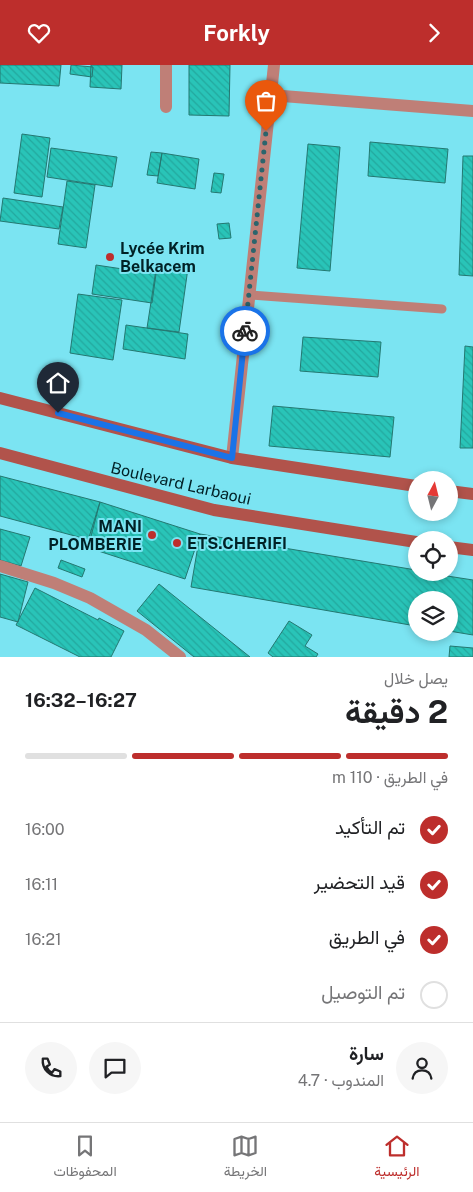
<!DOCTYPE html>
<html lang="ar">
<head>
<meta charset="utf-8">
<style>
	:root { --surface:#fff; --page:#f6f6f6; --text:#202124; --muted:#757577; --line:#e0e0e0; --accent:#bd2e2c }
	body { margin:0; font-family:"Public Sans",Vazirmatn,sans-serif; background:var(--page); color:var(--text); direction:rtl; height:100vh; display:flex; flex-direction:column; font-size:19px; white-space:nowrap }
	* { box-sizing:border-box; margin:0 }
	p { font-size:16px; color:var(--muted) }
	.icon { flex:none; width:28px; height:28px; fill:none; stroke:currentColor; stroke-width:2; stroke-linecap:round; stroke-linejoin:round }
	.map { position:relative; height:592px; overflow:hidden; direction:ltr }
	.details { display:flex; flex-direction:column; background:var(--surface); flex:1 }
	.details>* { flex:none }
	.needle { width:32px; rotate:7deg }
	.tools { position:absolute; left:408px; top:406px; display:grid; gap:10px }
	.tools a { display:grid; place-items:center; width:50px; height:50px; border-radius:50%; background:var(--surface); box-shadow:0 2px 8px #0003; font-size:25px }
	.pin { position:absolute; display:grid; place-items:center; width:42px; height:42px; color:#fff; margin:-51px -21px; border-radius:50% 50% 50% 0; rotate:-45deg; box-shadow:0 0 5px #0007 }
	.pin .icon { rotate:45deg }
	.courier { position:absolute; display:grid; place-items:center; width:50px; height:50px; margin:-25px; border:4px solid #1a73e8; border-radius:50%; background:#fff; color:#222; box-shadow:0 1px 6px #0007 }
	.summary em { font-style:normal; font-weight:700 }
	.summary div { display:flex; flex-direction:column-reverse }
	.summary { display:flex; align-items:center; justify-content:space-between; height:85px; padding:0 25px }
	h1 { font-size:32px; font-weight:700; line-height:38px }
	.bar { display:grid; grid-template-columns:repeat(4,1fr); gap:8px 5px; align-content:center; height:60px; padding:0 25px }
	.bar i { height:6px; border-radius:4px; background:var(--line) }
	.bar .current { background:var(--accent) }
	.bar p { grid-column:span 4 }
	.line { display:flex; align-items:center; gap:12px; padding:0 25px; border-top:1px solid var(--line) }
	.line div { flex:1 }
	.round { display:grid; place-items:center; flex:none; width:52px; height:52px; border-radius:26px; background:var(--page) }
	ol { padding:0 25px; list-style:none }
	li { display:flex; align-items:center; gap:15px; height:55px }
	li p { margin-inline-start:auto }
	li .icon { padding:5px; border-radius:50%; background:var(--accent); color:#fff; stroke-width:4 }
	li:last-child { color:var(--muted) }
	li i { width:28px; height:28px; border:2px solid var(--line); border-radius:50% }
	header { display:flex; justify-content:space-between; align-items:center; height:65px; padding:0 25px; background:var(--accent); color:#fff; font-size:22px; font-weight:700 }
	.tabs { display:flex; justify-content:space-around; align-items:center; height:70px; border-top:1px solid var(--line); background:var(--surface); font-size:14px; color:var(--muted) }
	.tabs a { display:grid; justify-items:center; gap:2px }
	.tabs .current { color:var(--accent) }
	.map>svg:first-child { display:block }
</style>
</head>
<body>
<header><svg class="icon" aria-label="forward" viewBox="0 0 24 24"><path d="M9 5l7 7-7 7"/></svg>Forkly<svg class="icon" aria-label="heart" viewBox="0 0 24 24"><path d="M12 20l-8-8c-3-5 5-10 8-4 3-6 11-1 8 4z"/></svg></header>
<div class="map">
<svg width="473" height="592" viewBox="0 0 473 592">
	<defs>
		<pattern id="building-back-hatch" width="6" height="6" patternUnits="userSpaceOnUse" patternTransform="scale(1.25)"><rect width="6" height="6" fill="#29c4b8"/><path d="M-1 5l2 2M0 0l6 6M5-1l2 2" fill="none" stroke="#23a89e"/></pattern>
	</defs>
	<rect width="100%" height="100%" fill="#7be4f2"/>
	<!-- building -->
	<path fill="url(#building-back-hatch)" stroke="#247871" d="M0 0H61L59 21 0 18Z
		M71 0 93 2 92 12 70 9Z
		M91 0H122L121 24 90 22Z
		M189 0H230L229 51 189 50Z
		M22 69 50 73 42 132 14 128Z
		M370 77 448 84 445 118 368 111Z
		M308 79 340 82 330 206 297 203Z
		M51 83 117 92 112 122 47 112Z
		M151 87 162 88 158 111 147 110Z
		M162 88 199 94 195 124 157 118Z
		M463 91H473V211L459 210Z
		M214 108 224 109 221 128 211 127Z
		M67 116 95 120 86 183 58 179Z
		M3 133 63 142 59 164 0 156Z
		M229 158 231 173 219 174 217 159Z
		M157 198 188 203 179 267 147 263Z
		M96 200 156 209 152 238 92 229Z
		M78 229 122 235 113 295 70 288Z
		M126 260 188 269 185 294 123 284Z
		M303 272 381 277 378 312 300 306Z
		M465 281 473 282V383H460Z
		M273 341 394 352 390 392 269 381Z
		M0 411 100 437 90 475 0 451Z
		M100 437 200 469 185 514 86 482Z
		M0 464 30 472 21 501 0 495Z
		M200 469 416 505V508H428L473 515V570L449 566V535H416V561L191 522Z
		M61 495 85 504 82 512 58 503Z
		M0 509 28 517 18 557 0 552Z
		M159 519 250 592H194L137 546Z
		M35 523 98 555 99 553 124 566 111 592H80L16 560Z
		M289 556 312 570 305 581 318 589 316 592H273L268 588Z
		M450 581 473 583V592H449Z"/>
	<g fill="none" stroke-linecap="round" stroke-linejoin="round">
		<!-- service -->
		<path stroke="#bf7f77" stroke-width="9" d="M249 230 442 244"/>
		<!-- minor -->
		<path stroke="#bf7f77" stroke-width="12" d="M166 0V42
			M270 30 473 46
			M232 393 274 0
			M0 501 54 518 90 533 146 565 180 592"/>
		<!-- secondary -->
		<path stroke="#b1534b" stroke-width="12" d="M0 333 232 393 416 421
			M0 388 214 445 416 477
			M449 426 473 429
			M449 482 473 485"/>
	</g>
	<g fill="none" stroke-linecap="round" stroke-linejoin="round">
		<!-- done -->
		<path stroke="#2b656d" stroke-width="5" stroke-dasharray="0 9" d="M245 266 266 66"/>
		<!-- route -->
		<path stroke="#1a73e8" stroke-width="6" d="M58 348 232 393 245 266"/>
	</g>
	<!-- markers -->
	<g fill="#bd2e2c" stroke="#7be4f2" stroke-width="2">
		<circle cx="110" cy="192" r="5"/>
		<circle cx="152" cy="470" r="5"/>
		<circle cx="177" cy="478" r="5"/>
	</g>
	<g text-anchor="middle" stroke-width="4" stroke-linejoin="round" paint-order="stroke">
		<!-- poi labels -->
		<g font-size="16" font-weight="bold" fill="#002126" stroke="#7be4f2" text-anchor="start">
			<text x="120" y="189">Lycée Krim<tspan x="120" dy="18">Belkacem</tspan></text>
			<text x="142" y="467" text-anchor="end">MANI<tspan x="142" dy="18">PLOMBERIE</tspan></text>
			<text x="187" y="484">ETS.CHERIFI</text>
		</g>
		<!-- street labels -->
		<g font-size="16" fill="#002126" stroke="#7be4f2">
			<text transform="translate(181 418) rotate(13)" y="6">Boulevard Larbaoui</text>
		</g>
	</g>
</svg>
<div class="tools">
<a><svg class="needle" viewBox="-14 -14 28 28"><path d="M0-13l5 13h-10z" fill="#e53935"/><path d="M0 13l5-13h-10z" fill="#757577"/></svg></a>
<a><svg class="icon" aria-label="locate" viewBox="0 0 24 24"><circle cx="12" cy="12" r="6"/><path d="M12 2v4M12 18v4M2 12h4M18 12h4"/></svg></a>
<a><svg class="icon" aria-label="layers" viewBox="0 0 24 24"><path d="M12 4l9 5-9 5-9-5zM3 14l9 5 9-5"/></svg></a>
</div>
<div class="pin" style="left:266px;top:66px;background:#ea580c"><svg class="icon" aria-label="bag" viewBox="0 0 24 24"><path d="M5 8h14l-1 12H6zM9 8a3 3 0 0 1 6 0"/></svg></div>
<div class="pin" style="left:58px;top:348px;background:#1f2937"><svg class="icon" aria-label="home" viewBox="0 0 24 24"><path d="M3 11l9-7 9 7M6 9v11h12V9"/></svg></div>
<div class="courier" style="left:245px;top:266px"><svg class="icon" aria-label="bike" viewBox="0 0 24 24"><circle cx="6" cy="16" r="4"/><circle cx="18" cy="16" r="4"/><path d="M6 16l4-8h5l3 8M10 8l3 8H6M13 5h3"/></svg></div>
</div>
<section class="details">
<div class="summary"><div><h1>2 دقيقة</h1><p>يصل خلال</p></div><em>16:27–16:32</em></div>
<div class="bar"><i class="current"></i><i class="current"></i><i class="current"></i><i></i><p>في الطريق · 110 m</p></div>
<ol>
<li><svg class="icon" aria-label="check" viewBox="0 0 24 24"><path d="M5 12l5 5 9-10"/></svg>تم التأكيد<p>16:00</p></li>
<li><svg class="icon" aria-label="check" viewBox="0 0 24 24"><path d="M5 12l5 5 9-10"/></svg>قيد التحضير<p>16:11</p></li>
<li><svg class="icon" aria-label="check" viewBox="0 0 24 24"><path d="M5 12l5 5 9-10"/></svg>في الطريق<p>16:21</p></li>
<li><i></i>تم التوصيل</li>
</ol>
<div class="line" style="height:90px"><a class="round"><svg class="icon" aria-label="person" viewBox="0 0 24 24"><circle cx="12" cy="8" r="4"/><path d="M4 21q1-7 8-7t8 7"/></svg></a><div><b>سارة</b><p>المندوب · 4.7</p></div><a class="round"><svg class="icon" aria-label="chat" viewBox="0 0 24 24"><path d="M4 5h16v11H9l-5 4z"/></svg></a><a class="round"><svg class="icon" aria-label="phone" viewBox="0 0 24 24"><path d="M5 4h4l2 5-3 2q2 4 5 5l2-3 5 2v4C11 20 4 13 5 4z"/></svg></a></div>
</section>
<nav class="tabs">
<a class="current"><svg class="icon" aria-label="home" viewBox="0 0 24 24"><path d="M3 11l9-7 9 7M6 9v11h12V9"/></svg>الرئيسية</a>
<a><svg class="icon" aria-label="map" viewBox="0 0 24 24"><path d="M3 6l6-2 6 2 6-2v14l-6 2-6-2-6 2zM9 4v14M15 6v14"/></svg>الخريطة</a>
<a><svg class="icon" aria-label="saved" viewBox="0 0 24 24"><path d="M7 4h10v16l-5-4-5 4z"/></svg>المحفوظات</a>
</nav>
</body>
</html>
